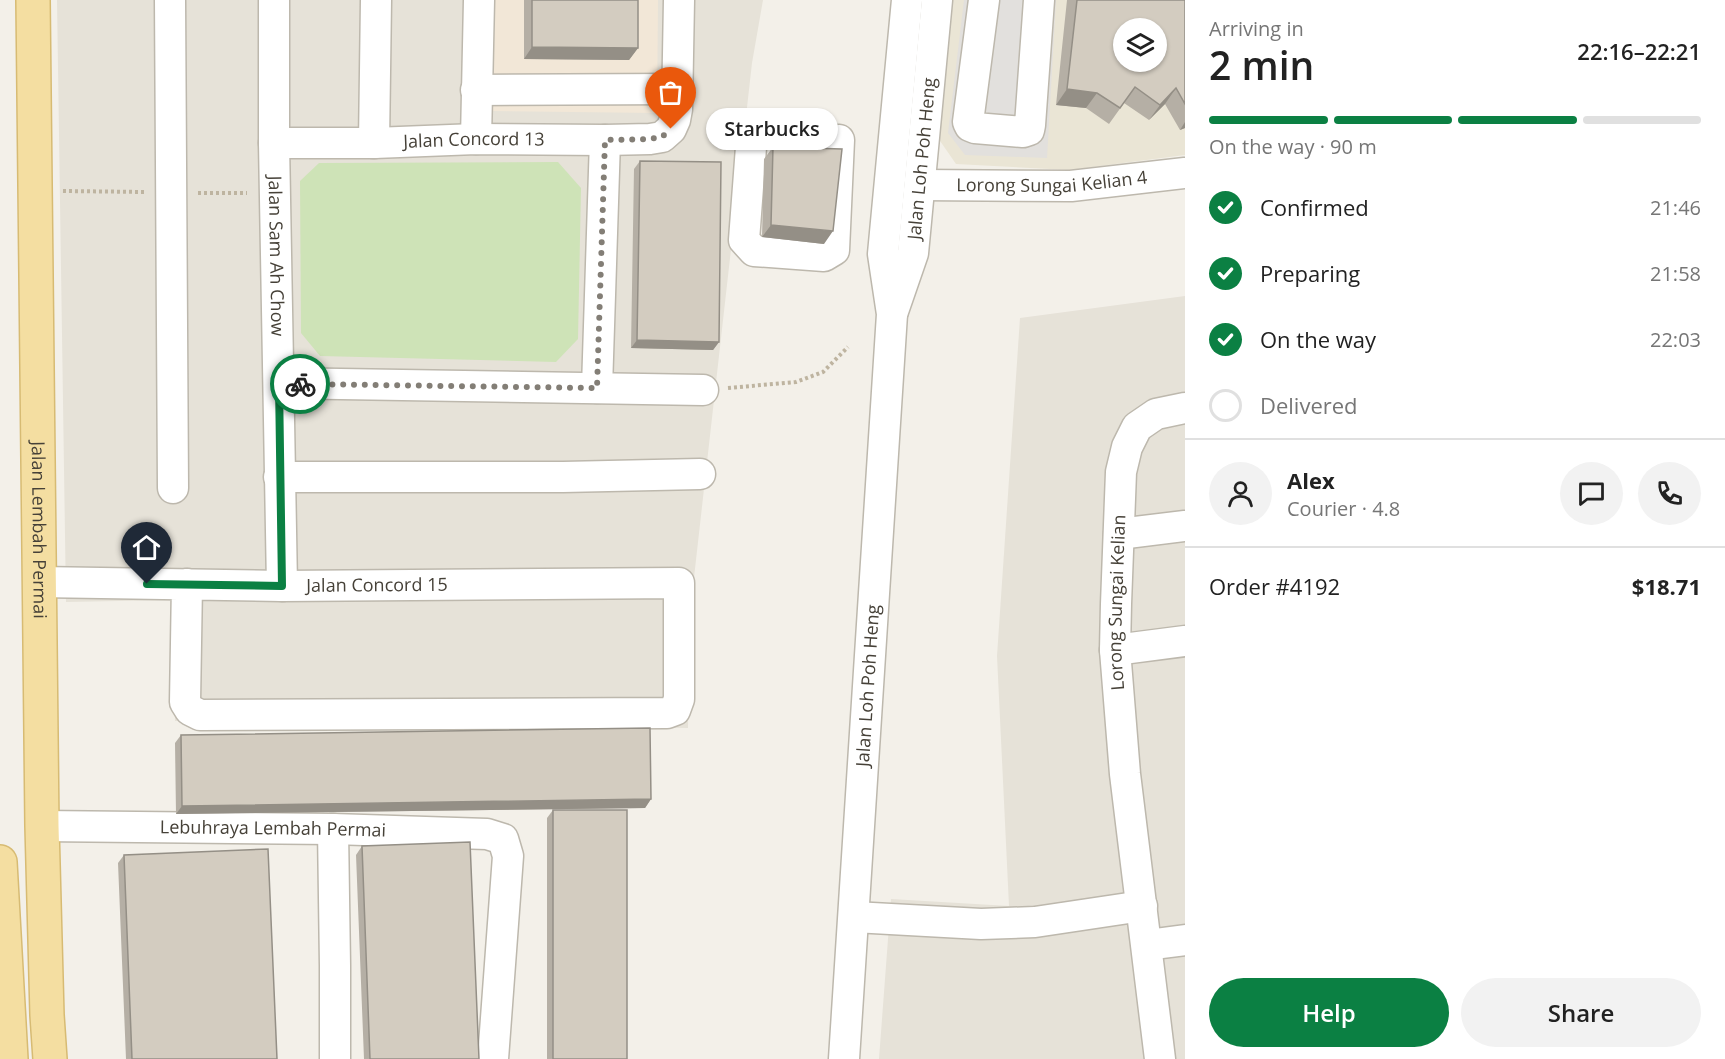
<!DOCTYPE html>
<html lang="en">
<head>
<meta charset="utf-8">
<style>
	:root { --surface:#fff; --page:#f2f2f2; --text:#222; --muted:#767676; --line:#e0e0e0; --accent:#0b8043 }
	body { margin:0; font-family:"Open Sans",sans-serif; background:var(--page); color:var(--text); height:100vh; display:flex; flex-direction:column; font-size:22px; white-space:nowrap }
	* { box-sizing:border-box; margin:0 }
	p { font-size:20px; color:var(--muted) }
	.icon { flex:none; width:33px; height:33px; fill:none; stroke:currentColor; stroke-width:2; stroke-linecap:round; stroke-linejoin:round }
	.map { position:relative; flex:1; overflow:hidden }
	.drawer { display:flex; flex-direction:column; background:var(--surface); width:540px }
	.drawer>* { flex:none }
	.controls { position:absolute; left:1113px; top:18px; display:grid; gap:12px }
	.controls a { display:grid; place-items:center; width:54px; height:54px; border-radius:50%; background:var(--surface); box-shadow:0 2px 4px #0004; font-size:30px }
	.pin { position:absolute; display:grid; place-items:center; width:51px; height:51px; color:#fff; margin:-62px -26px; border-radius:50% 50% 50% 0; rotate:-45deg; box-shadow:0 0 6px #0007 }
	.pin .icon { rotate:45deg }
	.courier { position:absolute; display:grid; place-items:center; width:60px; height:60px; margin:-30px; border:4px solid #0b8043; border-radius:50%; background:#fff; color:#222; box-shadow:0 2px 8px #0007 }
	.bubble { position:absolute; height:42px; border-radius:21px; background:var(--surface); box-shadow:0 2px 4px #0004; font-size:20px; font-weight:600; line-height:42px; text-align:center }
	.overview em { font-style:normal; font-weight:600 }
	.overview div { display:flex; flex-direction:column-reverse }
	.overview { display:flex; align-items:center; justify-content:space-between; height:102px; padding:0 24px }
	h1 { font-size:39px; font-weight:600; line-height:45px }
	.bar { display:grid; grid-template-columns:repeat(4,1fr); gap:9px 6px; align-content:center; height:72px; padding:0 24px }
	.bar i { height:8px; border-radius:4px; background:var(--line) }
	.bar .selected { background:var(--accent) }
	.bar p { grid-column:span 4 }
	.line { display:flex; align-items:center; gap:15px; padding:0 24px; border-top:2px solid var(--line) }
	.line div { flex:1 }
	.round { display:grid; place-items:center; flex:none; width:63px; height:63px; border-radius:32px; background:var(--page) }
	ol { padding:0 24px; list-style:none }
	li { display:flex; align-items:center; gap:18px; height:66px }
	li p { margin-inline-start:auto }
	li .icon { padding:6px; border-radius:50%; background:var(--accent); color:#fff; stroke-width:4 }
	li:last-child { color:var(--muted) }
	li i { width:33px; height:33px; border:3px solid var(--line); border-radius:50% }
	.action { display:flex; gap:12px; margin-top:auto; padding:12px 24px }
	.action a { flex:1; height:69px; border-radius:36px; background:var(--accent); color:#fff; font-size:24px; font-weight:600; line-height:69px; text-align:center }
	.action a+a { background:var(--page); color:var(--text) }
	main { display:flex; flex:1; min-height:0 }
	.map>svg:first-child { display:block }
</style>
</head>
<body>
<main>
<div class="map">
<svg width="1185" height="1059" viewBox="0 0 1185 1059">
	<rect width="100%" height="100%" fill="#f3f0e9"/>
	<!-- residential -->
	<path fill="#e6e2d8" d="M57 0H763L752 63 689 622 688 728 175 721 172 600 66 602Z
		M1185 296V1059H879L891 899 1009 906 997 656 1020 318Z"/>
	<!-- commercial -->
	<path fill="#f2e7d7" d="M492 0H658L657 113 491 111Z"/>
	<!-- education -->
	<path fill="#eae5d5" fill-rule="evenodd" d="M951 0H1185V155L1069 170 956 164 938 138ZM1124 28H1156V62H1124Z"/>
	<!-- green -->
	<path fill="#cee3b7" d="M558 162 581 188 578 339 556 362 320 356 301 333 300 181 319 163Z"/>
	<!-- parking -->
	<path fill="#e2e0dd" d="M964 0H1056L1047 158 965 155 948 133Z"/>
	<g fill="none" stroke-linecap="round" stroke-linejoin="round">
		<!-- minor casing -->
		<g stroke="#bdb8ad" stroke-width="33">
			<g id="minor">
				<path d="M170 0 173 488"/>
				<path id="s1" d="M274 0V143L282 586"/>
				<path d="M984 0 968 122 970 126 975 128 1023 132 1029 130 1030 125 1039 0"/>
				<path d="M476 90 678 89"/>
				<path d="M752 134 744 240 754 251 824 256 834 250 839 140"/>
				<path d="M476 139 479 0"/>
				<path id="s2" d="M274 143H374L476 139 605 140 650 139 662 137 671 129 675 120 677 109 679 0"/>
				<path d="M374 143 376 0"/>
				<path id="s3" d="M920 185 1071 186 1185 173"/>
				<path id="s4" d="M893 311 913 253 937 0"/>
				<path d="M279 383 703 390"/>
				<path d="M597 388 605 140"/>
				<path d="M279 477H563L700 474"/>
				<path d="M1119 534 1185 526"/>
				<path id="s5" d="M39 582 282 586 679 583V699L675 710 667 713 200 715 190 710 185 702 187 584"/>
				<path d="M1115 650 1185 641"/>
				<path id="s6" d="M42 826 333 829 487 834 503 839 508 856 493 1059"/>
				<path d="M333 829 335 966V1059"/>
				<path d="M854 917 981 924 1035 922 1142 906"/>
				<path d="M1147 945 1185 940"/>
				<path id="s7" d="M844 1059 892 314 883 254 907 0"/>
				<path id="s8" d="M1160 1059 1125 774 1115 650 1116 604 1121 472 1127 447 1137 427 1156 414 1185 408"/>
			</g>
		</g>
		<!-- major casing -->
		<g stroke="#d7bb73" stroke-width="36">
			<g id="major">
				<path id="s9" d="M33 0 42 826 47 1015 50 1059"/>
				<path d="M0 862 11 1059"/>
			</g>
		</g>
		<!-- path -->
		<path stroke="#beb4a0" stroke-width="4" stroke-dasharray="3 3" stroke-linecap="butt" d="M63 191 145 192
			M198 193H247
			M728 388 796 382 823 372 848 347"/>
		<!-- minor -->
		<use href="#minor" stroke="#fff" stroke-width="30"/>
		<!-- major -->
		<use href="#major" stroke="#f4dea1" stroke-width="33"/>
	</g>
	<!-- wall -->
	<path fill="#b5afa5" d="M524 0H638V48L629 60 524 59Z
		M1067 0H1185V128L1180 130 1165 104 1149 120 1124 103 1109 124 1086 108 1056 105Z
		M773 147 824 244 762 237 764 159Z
		M640 161 719 342 713 350 631 348 634 169Z
		M181 735 651 799 645 808 176 814 175 743Z
		M553 810 627 1059H547V818Z
		M362 846 479 1059H364L356 855Z
		M124 855 277 1059H126L118 863Z"/>
	<!-- shaded-wall -->
	<path fill="#948f86" d="M532 47 638 48 629 60 524 59Z
		M1176 88 1165 104 1149 120 1160 105Z
		M1067 89 1097 93 1086 108 1056 105Z
		M1185 122V128L1180 130Z
		M771 225 833 231 824 244 762 237Z
		M637 340 719 342 713 350 631 348Z
		M651 799 645 808 176 814 182 806Z"/>
	<!-- building -->
	<path fill="#d3ccc0" stroke="#948f86" stroke-width="1.5" fill-rule="evenodd" d="M532 0H638V48L532 47Z
		M1077 0H1185V104L1176 88 1160 105 1135 87 1120 108 1097 93 1067 89ZM1124 28H1156V62H1124Z
		M773 147 842 149 833 231 771 225Z
		M640 161 721 162 719 342 637 340Z
		M650 728 651 799 182 806 181 735Z
		M553 810H627V1059H553Z
		M470 842 479 1059H370L362 846Z
		M268 849 277 1059H132L124 855Z"/>
	<g fill="none" stroke-linecap="round" stroke-linejoin="round">
		<!-- done -->
		<path stroke="#837e76" stroke-width="6" stroke-dasharray="0 10.8" d="M300 384 597 388 605 140 650 139 662 137 671 129"/>
		<!-- route -->
		<path stroke="#0b8043" stroke-width="8" d="M147 584 282 586 279 383 300 384"/>
	</g>
	<g text-anchor="middle" stroke-width="5" stroke-linejoin="round" paint-order="stroke">
		<!-- street labels -->
		<g font-size="18" fill="#464138" stroke="#fff">
			<text dy="6" stroke="none"><textPath href="#s2" startOffset="200">Jalan Concord 13</textPath></text>
			<text dy="6" stroke="none"><textPath href="#s4" startOffset="156">Jalan Loh Poh Heng</textPath></text>
			<text dy="6" stroke="none"><textPath href="#s3" startOffset="132">Lorong Sungai Kelian 4</textPath></text>
			<text dy="6" stroke="none"><textPath href="#s1" startOffset="256">Jalan Sam Ah Chow</textPath></text>
			<text dy="6" stroke="none"><textPath href="#s9" startOffset="530">Jalan Lembah Permai</textPath></text>
			<text dy="6" stroke="none"><textPath href="#s5" startOffset="338">Jalan Concord 15</textPath></text>
			<text dy="6" stroke="none"><textPath href="#s8" startOffset="459">Lorong Sungai Kelian</textPath></text>
			<text dy="6" stroke="none"><textPath href="#s7" startOffset="374">Jalan Loh Poh Heng</textPath></text>
			<text dy="6" stroke="none"><textPath href="#s6" startOffset="231">Lebuhraya Lembah Permai</textPath></text>
		</g>
	</g>
</svg>
<div class="controls">
<a><svg class="icon" aria-label="layers" viewBox="0 0 24 24"><path d="M12 4l9 5-9 5-9-5zM3 14l9 5 9-5"/></svg></a>
</div>
<div class="pin" style="left:671px;top:129px;background:#ea580c"><svg class="icon" aria-label="bag" viewBox="0 0 24 24"><path d="M5 8h14l-1 12H6zM9 8a3 3 0 0 1 6 0"/></svg></div>
<div class="pin" style="left:147px;top:584px;background:#1f2937"><svg class="icon" aria-label="home" viewBox="0 0 24 24"><path d="M3 11l9-7 9 7M6 9v11h12V9"/></svg></div>
<div class="courier" style="left:300px;top:384px"><svg class="icon" aria-label="bike" viewBox="0 0 24 24"><circle cx="6" cy="16" r="4"/><circle cx="18" cy="16" r="4"/><path d="M6 16l4-8h5l3 8M10 8l3 8H6M13 5h3"/></svg></div>
<div class="bubble" style="left:706px;top:108px;width:132px">Starbucks</div>
</div>
<section class="drawer">
<div class="overview"><div><h1>2 min</h1><p>Arriving in</p></div><em>22:16–22:21</em></div>
<div class="bar"><i class="selected"></i><i class="selected"></i><i class="selected"></i><i></i><p>On the way · 90 m</p></div>
<ol>
<li><svg class="icon" aria-label="check" viewBox="0 0 24 24"><path d="M5 12l5 5 9-10"/></svg>Confirmed<p>21:46</p></li>
<li><svg class="icon" aria-label="check" viewBox="0 0 24 24"><path d="M5 12l5 5 9-10"/></svg>Preparing<p>21:58</p></li>
<li><svg class="icon" aria-label="check" viewBox="0 0 24 24"><path d="M5 12l5 5 9-10"/></svg>On the way<p>22:03</p></li>
<li><i></i>Delivered</li>
</ol>
<div class="line" style="height:108px"><a class="round"><svg class="icon" aria-label="person" viewBox="0 0 24 24"><circle cx="12" cy="8" r="4"/><path d="M4 21q1-7 8-7t8 7"/></svg></a><div><b>Alex</b><p>Courier · 4.8</p></div><a class="round"><svg class="icon" aria-label="chat" viewBox="0 0 24 24"><path d="M4 5h16v11H9l-5 4z"/></svg></a><a class="round"><svg class="icon" aria-label="phone" viewBox="0 0 24 24"><path d="M5 4h4l2 5-3 2q2 4 5 5l2-3 5 2v4C11 20 4 13 5 4z"/></svg></a></div>
<div class="line" style="height:78px"><div>Order #4192</div><b>$18.71</b></div>
<div class="action"><a>Help</a><a>Share</a></div>
</section>
</main>
</body>
</html>
